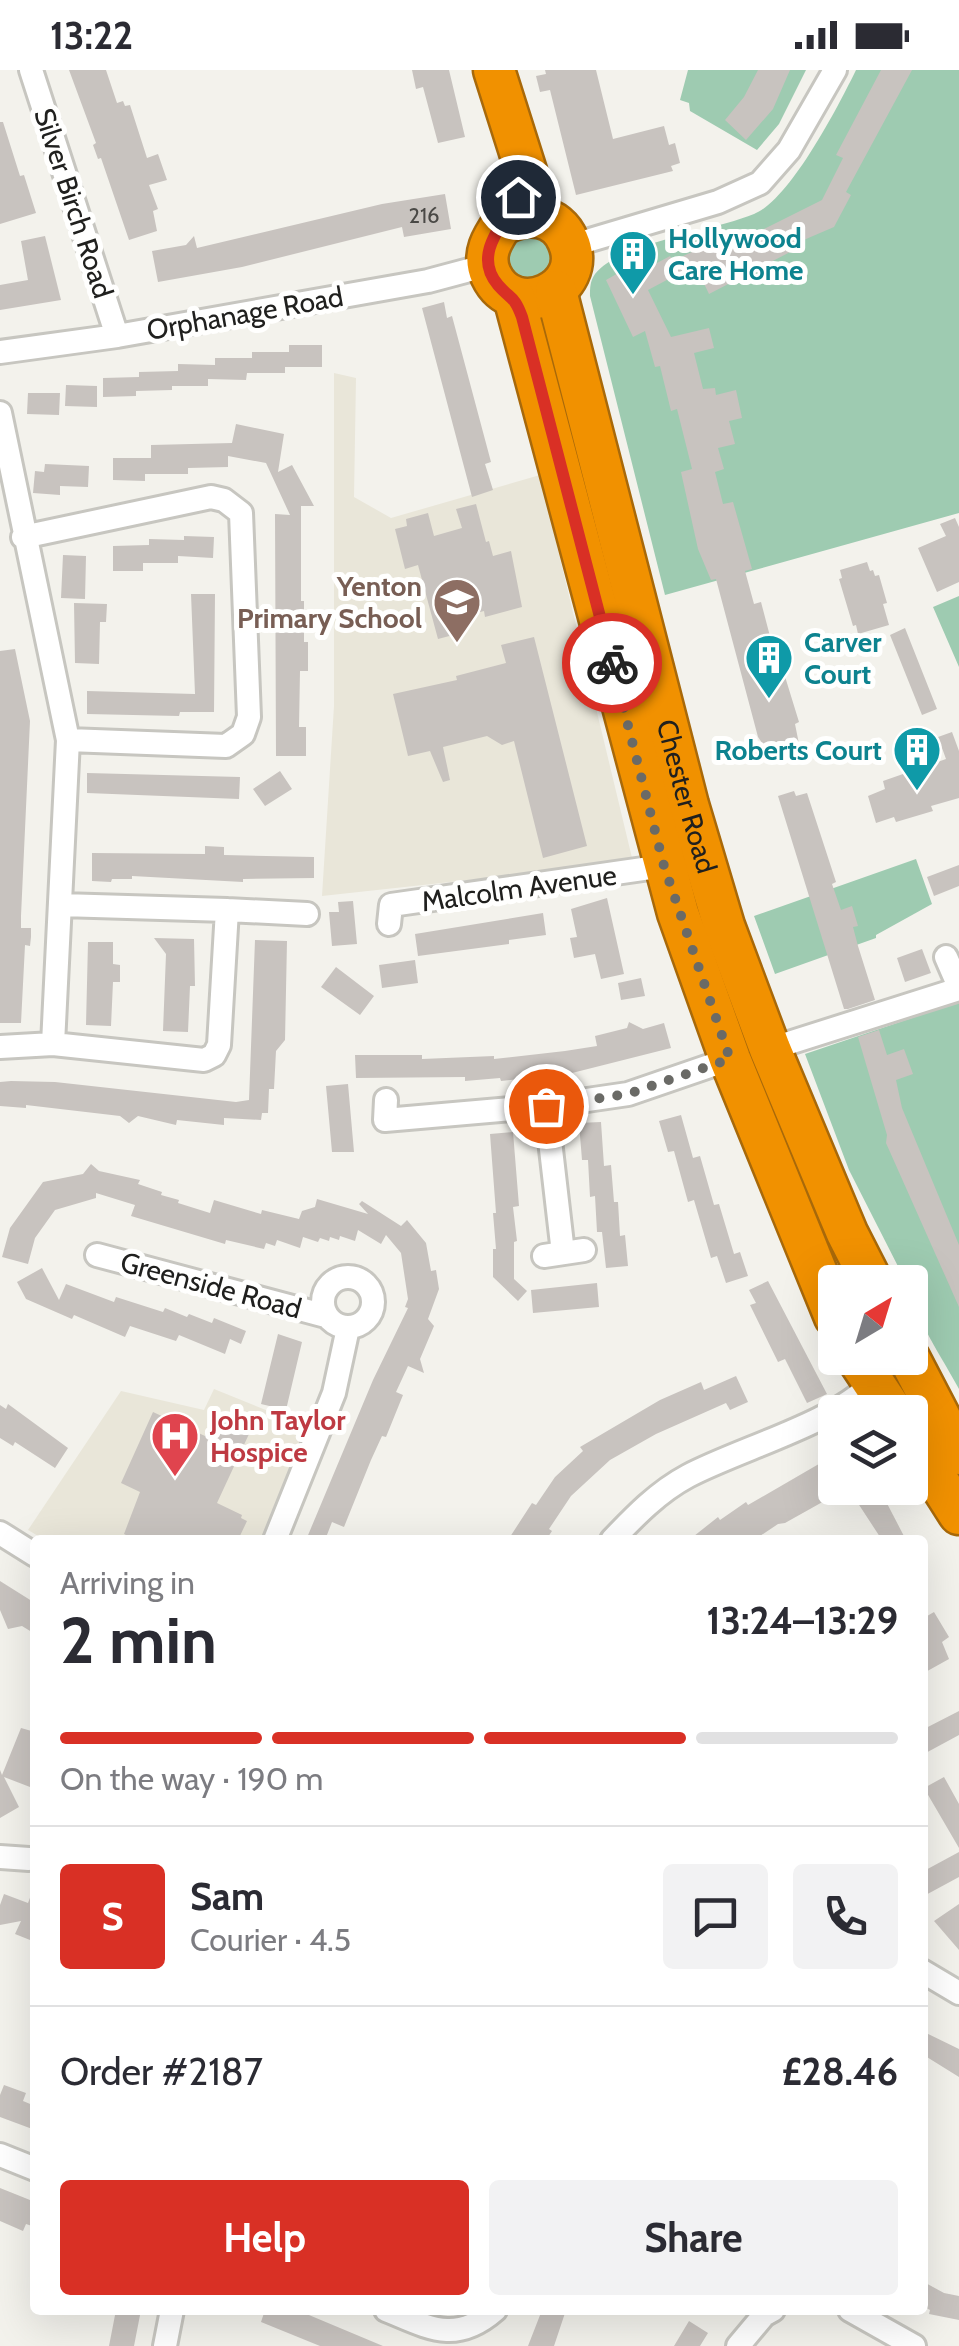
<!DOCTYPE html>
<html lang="en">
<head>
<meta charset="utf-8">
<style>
	:root { --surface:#fff; --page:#f2f2f3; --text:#2b2b33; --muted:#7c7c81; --line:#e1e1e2; --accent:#d93025 }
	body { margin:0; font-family:Cabin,sans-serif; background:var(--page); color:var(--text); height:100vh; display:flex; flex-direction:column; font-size:38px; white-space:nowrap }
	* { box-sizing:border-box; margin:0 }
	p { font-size:32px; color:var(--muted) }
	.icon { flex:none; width:55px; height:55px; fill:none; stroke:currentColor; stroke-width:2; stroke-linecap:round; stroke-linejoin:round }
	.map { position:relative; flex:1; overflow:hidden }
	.panel { position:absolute; left:30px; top:1465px; width:898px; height:780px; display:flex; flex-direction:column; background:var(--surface); border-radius:10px; box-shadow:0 10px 40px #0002 }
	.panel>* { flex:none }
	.needle { width:65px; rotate:38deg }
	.tools { position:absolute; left:818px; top:1195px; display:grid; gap:20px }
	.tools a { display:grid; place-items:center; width:110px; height:110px; border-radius:10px; background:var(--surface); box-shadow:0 10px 40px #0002; font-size:50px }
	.pin { position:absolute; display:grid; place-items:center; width:85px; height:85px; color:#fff; margin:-42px; border:5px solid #fff; border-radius:50%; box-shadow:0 2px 10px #0007 }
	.courier { position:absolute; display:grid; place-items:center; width:100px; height:100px; margin:-50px; border:8px solid #d93025; border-radius:50%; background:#fff; color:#222; box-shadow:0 2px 12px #0007 }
	.overview em { font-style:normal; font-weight:700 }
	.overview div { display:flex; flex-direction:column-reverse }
	.overview { display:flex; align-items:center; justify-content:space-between; height:170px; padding:0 30px }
	h1 { font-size:65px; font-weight:700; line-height:75px }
	.bar { display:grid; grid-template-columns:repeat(4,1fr); gap:15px 10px; align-content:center; height:120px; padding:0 30px }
	.bar i { height:12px; border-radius:8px; background:var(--line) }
	.bar .current { background:var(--accent) }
	.bar p { grid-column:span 4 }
	.line { display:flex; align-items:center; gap:25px; padding:0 30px; border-top:2px solid var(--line) }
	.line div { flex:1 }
	.round { display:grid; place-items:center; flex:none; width:105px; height:105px; border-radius:10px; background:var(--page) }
	.action { display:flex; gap:20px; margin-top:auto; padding:20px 30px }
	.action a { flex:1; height:115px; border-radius:10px; background:var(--accent); color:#fff; font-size:40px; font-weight:700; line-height:115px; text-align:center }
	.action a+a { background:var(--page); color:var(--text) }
	.status { display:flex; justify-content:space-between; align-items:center; height:70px; padding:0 50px; background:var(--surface); direction:ltr }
	.status svg { height:28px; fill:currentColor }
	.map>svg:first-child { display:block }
</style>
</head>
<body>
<div class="status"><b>13:22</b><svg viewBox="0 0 49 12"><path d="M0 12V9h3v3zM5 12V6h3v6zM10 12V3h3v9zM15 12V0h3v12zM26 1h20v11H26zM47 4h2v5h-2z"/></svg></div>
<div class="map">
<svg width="959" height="2276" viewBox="0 0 959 2276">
	<rect width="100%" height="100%" fill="#f3f2ec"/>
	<!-- built -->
	<path fill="#e9e6d9" d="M334 303 356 308 354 427 391 448 540 405 633 792 322 826 334 636Z
		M214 1319 310 1358 261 1470H45L28 1460 121 1321 204 1340Z"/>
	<!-- green -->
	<path fill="#9ecbb1" d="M688 0H806L779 54 757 80 690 41 689 33 680 30Z
		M856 0H959V443L665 525 590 226C590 218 590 211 595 204 619 173 716 160 754 144 790 130 839 35 856 0Z
		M515 165 547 166 554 198 526 213 507 200 505 177Z
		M959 526V597L933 537Z
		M916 789 932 834 876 865V868L775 904 754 846Z
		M959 932V1319C945 1292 910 1242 910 1212H906L849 1100 805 984Z"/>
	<!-- building -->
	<path fill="#c8c3bf" d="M69 0H106L117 33 123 31 125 36 130 35 147 88 158 84 167 110 149 115 158 139 153 141 157 161 129 170 101 88 98 89 93 75 96 73Z
		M412 0H449L465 67 438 73 423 17 416 19Z
		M545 0H596L613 69 664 56 669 75 675 73 680 93 671 96 673 101 576 125 550 20 540 22 536 6 546 4Z
		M758 0H790L773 39 746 70 725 50 744 27Z
		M881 0H912L846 122 851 125 834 157 792 175 794 180 709 224 695 195 648 220 671 267 709 258 714 278 694 283 703 319 715 318 716 325 736 320 742 348 729 351 735 374 718 378 724 399 715 402 723 434 733 432 752 499 745 501 754 534 761 532 777 593 780 592 783 600 799 652 795 654 800 679 773 687 770 679 767 680 758 667 716 509 711 510 698 479 681 402 692 399 677 339 671 341 660 296 655 297 645 261 633 267 606 210 629 197 633 206 670 186 673 191 706 175 710 183 733 172 737 179 763 168 760 161 822 130 843 88 836 85Z
		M0 52H3L20 106 24 105 36 143 0 154Z
		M445 124 451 159 404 167 402 157 242 197 158 212 152 181 186 175 194 166 197 178 382 134Z
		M45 166 61 230 0 240V215L28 210 21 171Z
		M444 232 447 248 452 246 491 392 485 394 493 420 472 427 422 238Z
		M289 275H322V297H285V303H247L246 310 208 309V316H172V320L136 321V326L103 327V308L139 307V302L178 301V294L215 295V288H252V282H289Z
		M66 315 97 316V337L65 336Z
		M28 323H60L59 345 27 344Z
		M236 354 284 364 278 402 292 395 314 436H301V531H304V572H308V601H300L299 657H306V686H276L275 444 290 445 266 393 228 386V397L188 398V404H145V411L113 410V388H151V375L232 373Z
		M45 394 89 396 88 417 60 416V425L33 423 35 401 44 402Z
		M476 434 486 472 489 471 493 486 511 481 522 537 485 547 484 541 453 549 457 564 438 569 418 495 405 499 395 459 407 456 406 449 428 443 434 466 462 458 456 439Z
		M955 448 959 457V512L937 522 918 478 946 466 940 454Z
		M184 466 214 467 213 488 178 486V493H143V501H113V476L149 475V469L184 470Z
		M63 485 86 486 85 529 61 528Z
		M867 492 870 501 873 500 875 506 879 505 887 533 883 534 889 555 858 564 856 555 853 556 839 509 842 508 840 500Z
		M191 524H215L214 642H180L179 646 87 644V621L195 624Z
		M74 533 107 534 106 552H100L99 594 75 593Z
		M905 558 937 639 922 645 890 565Z
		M534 567 587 776 543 788 514 671 502 675 487 666 443 677 450 710 443 712 430 681 408 686 393 624 457 610 456 606 506 593 501 575Z
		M15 579 30 651 21 846V858H31V867L30 876 25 875 21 953H0V581Z
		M952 662 959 681V728L931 736 933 741 896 752 894 747 876 753 868 726 885 719 883 711 946 689 938 667Z
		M280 701 292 719 265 736 253 719Z
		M87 703 240 707 239 729 87 723Z
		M794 721 796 726 807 723 836 812 832 814 841 840 852 836 858 856 853 857 858 876 875 930 848 939H844L778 726Z
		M205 776 224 777V785L314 787V808L243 809V812L132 806V809H112L111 812 92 811V783L205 784Z
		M959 795V816L934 826 927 807Z
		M607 828 624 904 601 909 595 884 574 888 570 868 577 867 571 839Z
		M353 831 357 874 332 876 329 842H339L338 832Z
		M543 843 546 865 509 870V874L418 886 415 864Z
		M154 868 194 869 195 916H190L188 962 163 961 166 884Z
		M255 870 287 871 285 970 276 981 274 1019H269L268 1043H262L261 1050 224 1048V1055L177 1050 176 1055 138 1046 129 1053 120 1046 26 1035V1038L0 1036V1012L11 1011 55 1012 236 1032 249 1030Z
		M88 872H113V894L120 895V912H113L111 956 86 955Z
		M922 879 931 903 905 912 897 888Z
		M415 890 418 913 382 918 379 895Z
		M336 897 374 926 360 945 321 917Z
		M641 908 645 926 621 930 618 913Z
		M629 952 643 959 664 953 671 978 572 1003 501 1011 500 1008 465 1011V1007L356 1008 355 985H422V989L494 986V989L565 981 597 976 595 966 627 958Z
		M879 960 887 985 904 979 913 1004 896 1010 902 1038 959 1175V1237L886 1073 887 1065 858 967Z
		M348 1014 354 1082H332L326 1016Z
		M681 1045 693 1088 700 1086 714 1135 719 1134 734 1184 740 1182 748 1206 726 1213 717 1186 711 1188 694 1130 688 1132 674 1081 668 1082 659 1051Z
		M601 1052 604 1096 611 1095 614 1132H618L620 1166 625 1165 628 1196 606 1198 602 1162H597L595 1126 590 1127 588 1090H582L579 1053Z
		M513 1062 519 1136 513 1137 517 1171 514 1172V1209L527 1221 518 1231 493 1207V1179H496L493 1143H496L490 1064Z
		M91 1094 99 1101 140 1110 138 1114 162 1122 161 1125 179 1130 178 1133 210 1143 214 1130 261 1144 262 1140 299 1149 302 1141 315 1137 317 1129 368 1144 359 1134 362 1131 401 1156 407 1150 426 1173 431 1201 436 1200 439 1219 428 1249 434 1256 420 1289 424 1303 408 1296 396 1322 403 1325 386 1367 382 1366 371 1390 344 1457 332 1452 325 1470H306L373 1310 408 1238 405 1237 408 1229 401 1183 386 1165 381 1174 358 1160 355 1171 340 1166 339 1170 330 1167 329 1171 320 1168 318 1172 303 1167 300 1178 277 1170 275 1176 266 1173 264 1179 226 1170 225 1174 131 1146 135 1135 96 1123V1128L55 1140 35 1168 28 1194 2 1187 10 1158 43 1112 83 1104Z
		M42 1198 59 1230 66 1214 114 1232 116 1227 163 1242 165 1238 187 1247 189 1244 212 1253 214 1248 246 1261 241 1274 230 1269 225 1284 179 1265 176 1271 130 1256 125 1267 74 1245 72 1249 26 1229 17 1212Z
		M768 1211 827 1324 807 1333 785 1289 778 1292 750 1235 756 1233 749 1220Z
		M597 1213 599 1237 533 1243 531 1220Z
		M278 1264 302 1272 286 1340 261 1334Z
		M736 1306 748 1332 730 1340 726 1333 656 1364 610 1390 571 1426 549 1459 552 1461 546 1470H508L532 1433 536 1435 555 1407 583 1381 580 1377 660 1330 701 1312 704 1320Z
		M8 1334 68 1378 55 1398 15 1372 13 1376 0 1368V1335L6 1339Z
		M153 1342 205 1366 213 1348 249 1364 217 1433 242 1445 241 1448 247 1451 238 1470H136L124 1464 140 1422 121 1413Z
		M835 1370V1425L785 1453 778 1454 754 1470H689L718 1447 720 1450 746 1432 748 1435 824 1391 818 1379Z
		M848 1418H879L906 1470H882Z
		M0 1511 35 1533V1564L22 1556 8 1559 0 1540Z
		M934 1542 949 1567 942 1572 949 1589 922 1604V1549Z
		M959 1641V1665L922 1685V1660Z
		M21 1658 35 1662V1704L30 1717 4 1707 19 1737 0 1748V1700L2 1705Z
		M944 1707 959 1734V1778L924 1718Z
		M959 1782V1807L922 1827V1802Z
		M34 1817H35V1872L15 1864 21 1851 0 1855V1835L4 1824 28 1833Z
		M959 1834V1880L934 1851Z
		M922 1961 959 1979V2007L922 1984Z
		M4 2015 26 2023 23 2031 35 2036V2060L0 2047V2025Z
		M0 2118 35 2132V2157L26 2154 23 2161 0 2151Z
		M922 2211 944 2223 959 2226V2250L929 2244 930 2240 922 2236Z
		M116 2240H141L134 2276H109Z
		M265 2240H297L383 2276H320L261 2252Z
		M542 2240H566L554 2276H528Z
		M689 2251 708 2263 700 2276H674Z"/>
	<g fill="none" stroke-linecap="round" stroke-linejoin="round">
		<!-- street casing -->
		<g stroke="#c7c6c0" stroke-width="28">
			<path id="street" d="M31 0 117 266
				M570 176 718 132 760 113 789 80 835 0
				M0 282 117 266 428 211 488 195
				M0 343 68 670 53 974
				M23 467 211 427 224 430 241 443 249 647 243 664 226 676 68 670
				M227 840 307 844
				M389 854 391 835 664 796
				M946 887 959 917
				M0 977 53 974 204 990 214 985 219 975 227 840 61 835
				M770 979 959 919
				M386 1030 385 1050 546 1036 628 1024 730 989
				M546 1036 563 1183
				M97 1185 326 1246
				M544 1186 584 1180
				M323 1232a25 25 0 1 1 50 0a25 25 0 1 1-50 0Z
				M0 1463 35 1485
				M275 1470 334 1323 348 1258
				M612 1470C635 1446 658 1422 688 1406 739 1379 835 1353 872 1313
				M0 1787 29 1789
				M922 1901 959 1923
				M0 2085 35 2099
				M386 2240C428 2257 455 2275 495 2240
				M850 2240 914 2276
				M165 2276 172 2240
				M738 2276 764 2245 773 2240"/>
		</g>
		<!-- highway casing -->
		<g stroke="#a8690a" stroke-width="45">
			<g id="highway">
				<path d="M494 0 532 120"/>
				<path d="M504 154C527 141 557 144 568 171 590 220 514 254 491 205 477 175 507 154 517 129 520 119 521 108 523 98"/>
				<path id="s1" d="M556 221 688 735 724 856 770 979 847 1163 872 1212"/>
				<path d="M514 227 678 843 730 989 835 1247"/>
				<path d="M857 1288 893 1342"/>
				<path d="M909 1288 959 1384"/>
				<path d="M910 1367 959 1444"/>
			</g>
		</g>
		<!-- street -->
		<use href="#street" stroke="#fff" stroke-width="22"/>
		<!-- highway -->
		<use href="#highway" stroke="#f19100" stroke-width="40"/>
	</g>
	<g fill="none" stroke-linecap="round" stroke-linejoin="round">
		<!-- done -->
		<path stroke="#6a6a66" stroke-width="10" stroke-dasharray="0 18" d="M546 1036 628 1024 730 989 664 796 612 593"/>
		<!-- route -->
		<path stroke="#d93025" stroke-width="12" d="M518 127C503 154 472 185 498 215 511 230 514 225 522 247L612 593"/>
	</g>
	<!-- icons -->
	<defs>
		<g id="building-pin" transform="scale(2.5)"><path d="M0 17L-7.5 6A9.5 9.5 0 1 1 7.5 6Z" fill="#0f9aa8" stroke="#fffffe"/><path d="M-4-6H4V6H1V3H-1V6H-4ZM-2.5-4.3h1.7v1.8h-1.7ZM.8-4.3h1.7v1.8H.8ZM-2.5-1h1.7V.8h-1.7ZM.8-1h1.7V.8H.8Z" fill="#fff"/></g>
		<g id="school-pin" transform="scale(2.5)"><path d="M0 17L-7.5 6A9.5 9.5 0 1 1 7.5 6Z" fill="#8d6e63" stroke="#fffffe"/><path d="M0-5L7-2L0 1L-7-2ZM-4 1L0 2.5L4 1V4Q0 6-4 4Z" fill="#fff"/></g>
		<g id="hospital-pin" transform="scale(2.5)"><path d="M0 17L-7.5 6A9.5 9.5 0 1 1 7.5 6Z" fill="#e0444e" stroke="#fffffe"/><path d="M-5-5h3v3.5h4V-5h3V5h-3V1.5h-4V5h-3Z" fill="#fff"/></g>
	</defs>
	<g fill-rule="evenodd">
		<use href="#building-pin" x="633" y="184"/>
		<use href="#school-pin" x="457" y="532"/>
		<use href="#building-pin" x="769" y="588"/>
		<use href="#building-pin" x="917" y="680"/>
		<use href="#hospital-pin" x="175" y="1366"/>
	</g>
	<g text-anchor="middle" stroke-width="10" stroke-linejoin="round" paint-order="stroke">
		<!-- number labels -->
		<g font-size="22" fill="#4a4946">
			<text x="424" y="153">216</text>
		</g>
		<!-- street labels -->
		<g font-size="28" fill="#20201e" stroke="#fffffe">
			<text transform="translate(74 133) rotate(72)" y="10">Silver Birch Road</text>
			<text transform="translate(245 243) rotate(-10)" y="10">Orphanage Road</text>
			<text dy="10" stroke="none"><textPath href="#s1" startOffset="522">Chester Road</textPath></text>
			<text transform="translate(519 818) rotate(-8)" y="10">Malcolm Avenue</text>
			<text transform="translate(211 1215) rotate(15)" y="10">Greenside Road</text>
		</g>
		<!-- culture labels -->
		<g font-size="28" font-weight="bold" fill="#0d838f" stroke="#fffffe" text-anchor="start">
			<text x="668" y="178">Hollywood<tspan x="668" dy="32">Care Home</tspan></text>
			<text x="804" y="582">Carver<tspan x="804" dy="32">Court</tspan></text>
			<text x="882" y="690" text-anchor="end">Roberts Court</text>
		</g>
		<!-- education labels -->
		<g font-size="28" font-weight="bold" fill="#785e54" stroke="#fffffe" text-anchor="end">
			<text x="422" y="526">Yenton<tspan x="422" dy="32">Primary School</tspan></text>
		</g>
		<!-- health labels -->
		<g font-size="28" font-weight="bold" fill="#be3a42" stroke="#fffffe" text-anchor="start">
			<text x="210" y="1360">John Taylor<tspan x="210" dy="32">Hospice</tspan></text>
		</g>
	</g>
</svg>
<div class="tools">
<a><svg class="needle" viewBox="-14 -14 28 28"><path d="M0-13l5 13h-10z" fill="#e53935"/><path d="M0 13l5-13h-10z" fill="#7c7c81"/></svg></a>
<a><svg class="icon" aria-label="layers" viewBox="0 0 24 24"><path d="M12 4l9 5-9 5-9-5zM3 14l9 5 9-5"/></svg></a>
</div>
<div class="pin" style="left:546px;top:1036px;background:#ea580c"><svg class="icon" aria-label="bag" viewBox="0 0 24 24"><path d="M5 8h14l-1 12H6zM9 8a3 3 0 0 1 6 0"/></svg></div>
<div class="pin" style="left:518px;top:127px;background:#1f2937"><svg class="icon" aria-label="home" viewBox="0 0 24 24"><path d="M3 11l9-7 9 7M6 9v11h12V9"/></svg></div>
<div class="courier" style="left:612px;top:593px"><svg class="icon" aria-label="bike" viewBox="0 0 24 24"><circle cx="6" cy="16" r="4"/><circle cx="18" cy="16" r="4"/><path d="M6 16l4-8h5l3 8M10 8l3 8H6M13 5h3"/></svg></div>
<section class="panel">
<div class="overview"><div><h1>2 min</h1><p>Arriving in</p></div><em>13:24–13:29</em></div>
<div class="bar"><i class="current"></i><i class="current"></i><i class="current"></i><i></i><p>On the way · 190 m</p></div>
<div class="line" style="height:180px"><b class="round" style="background:var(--accent);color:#fff">S</b><div><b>Sam</b><p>Courier · 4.5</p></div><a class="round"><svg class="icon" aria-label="chat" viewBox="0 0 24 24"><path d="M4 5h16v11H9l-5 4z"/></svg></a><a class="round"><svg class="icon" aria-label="phone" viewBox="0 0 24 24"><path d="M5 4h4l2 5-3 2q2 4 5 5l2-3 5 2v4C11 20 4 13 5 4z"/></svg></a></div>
<div class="line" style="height:130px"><div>Order #2187</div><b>£28.46</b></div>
<div class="action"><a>Help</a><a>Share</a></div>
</section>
</div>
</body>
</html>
